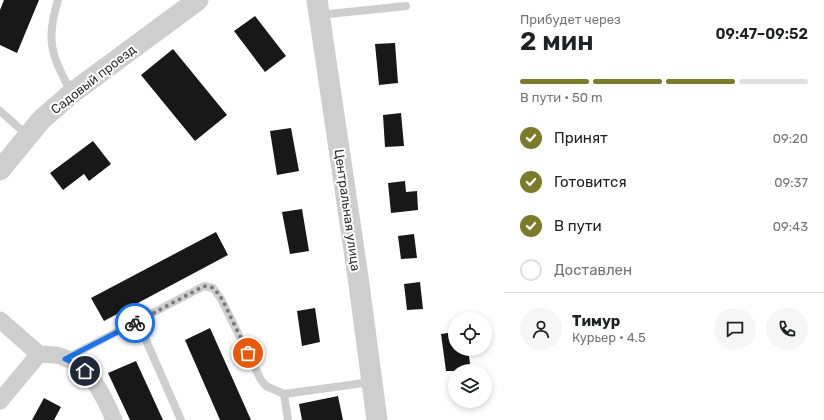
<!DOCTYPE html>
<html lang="ru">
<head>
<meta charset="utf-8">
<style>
	:root { --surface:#fff; --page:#f6f6f6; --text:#202124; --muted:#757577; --line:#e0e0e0; --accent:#7c7b29 }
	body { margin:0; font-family:Rubik,sans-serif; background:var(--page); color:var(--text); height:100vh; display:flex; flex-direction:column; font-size:15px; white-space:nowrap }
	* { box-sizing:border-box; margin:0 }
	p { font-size:13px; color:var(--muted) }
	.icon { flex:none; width:22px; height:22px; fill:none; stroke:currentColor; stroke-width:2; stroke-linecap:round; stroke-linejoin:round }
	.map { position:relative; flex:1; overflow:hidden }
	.details { display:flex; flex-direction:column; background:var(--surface); width:320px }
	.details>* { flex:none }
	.buttons { position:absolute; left:448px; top:312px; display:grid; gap:8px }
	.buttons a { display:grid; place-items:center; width:44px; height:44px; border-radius:50%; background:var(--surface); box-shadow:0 2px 6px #0003; font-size:20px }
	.pin { position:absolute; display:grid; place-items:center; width:34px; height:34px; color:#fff; margin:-17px; border:2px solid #fff; border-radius:50%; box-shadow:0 1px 4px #0007 }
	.courier { position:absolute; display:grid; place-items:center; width:40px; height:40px; margin:-20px; border:3px solid #1a73e8; border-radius:50%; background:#fff; color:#222; box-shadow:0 1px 5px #0007 }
	.summary em { font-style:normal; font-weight:600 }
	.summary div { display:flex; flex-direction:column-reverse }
	.summary { display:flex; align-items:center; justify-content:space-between; height:68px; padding:0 16px }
	h1 { font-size:26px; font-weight:600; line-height:30px }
	.bar { display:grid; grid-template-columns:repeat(4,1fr); gap:6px 4px; align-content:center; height:48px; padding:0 16px }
	.bar i { height:5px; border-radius:3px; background:var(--line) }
	.bar .active { background:var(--accent) }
	.bar p { grid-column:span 4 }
	.line { display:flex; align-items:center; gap:10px; padding:0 16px; border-top:1px solid var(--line) }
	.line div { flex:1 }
	.round { display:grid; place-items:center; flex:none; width:42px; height:42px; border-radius:21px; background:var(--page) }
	ol { padding:0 16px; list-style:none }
	li { display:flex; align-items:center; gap:12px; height:44px }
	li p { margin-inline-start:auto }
	li .icon { padding:4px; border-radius:50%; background:var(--accent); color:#fff; stroke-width:4 }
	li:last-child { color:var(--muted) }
	li i { width:22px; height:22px; border:2px solid var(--line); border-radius:50% }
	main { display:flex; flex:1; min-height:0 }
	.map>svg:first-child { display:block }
</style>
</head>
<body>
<main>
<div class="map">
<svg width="504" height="420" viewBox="0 0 504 420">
	<rect width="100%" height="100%" fill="#fff"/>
	<!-- building -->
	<path fill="#181818" d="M4 0H39L17 53 0 45V10Z
		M255 16 286 56 265 72 234 31Z
		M395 43 398 83 379 85 375 44Z
		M173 49 227 115 195 141 141 75Z
		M401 113 404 146 385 147 383 115Z
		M291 128 299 171 277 175 270 131Z
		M93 141 111 164 89 181 84 174 63 190 50 173Z
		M405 181 406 192 417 191 418 210 391 213 388 183Z
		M302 209 309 251 290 254 282 212Z
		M216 232 228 255 104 321 91 298Z
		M414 234 417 258 401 259 398 236Z
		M420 282 423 309 407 310 404 284Z
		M315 308 320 342 302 346 297 311Z
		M210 328 251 420H220L185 340Z
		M455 332V349H468L471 371H446L441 334Z
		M136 361 163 420H130L108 373Z
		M338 396 343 420H302L299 404Z
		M44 398 61 407 54 420H32Z"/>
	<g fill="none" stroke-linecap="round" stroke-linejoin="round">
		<!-- service -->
		<path stroke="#cecece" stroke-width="8" d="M58 0C45 41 52 56 71 92
			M319 15 406 6
			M0 111 27 135
			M138 322 181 420
			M67 358 204 286 213 288 221 299 261 380 266 386 284 394 371 382
			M284 394 288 420"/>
		<!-- minor -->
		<path stroke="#cecece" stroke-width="17" d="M0 320 39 354 0 401
			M39 354C46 355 54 354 60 356 90 366 103 394 114 420"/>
		<!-- tertiary -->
		<path stroke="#cecece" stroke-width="21" d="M317 0 358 277 377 420
			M0 170 41 120 72 93 198 0"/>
	</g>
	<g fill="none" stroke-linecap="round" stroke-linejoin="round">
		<!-- done -->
		<path stroke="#797979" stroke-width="4" stroke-dasharray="0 7.2" d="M135 323 204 286 214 288 222 299 248 353"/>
		<!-- route -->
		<path stroke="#1a73e8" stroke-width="5" d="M85 371 78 365 65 359 135 323"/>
	</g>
	<g text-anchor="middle" stroke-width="4" stroke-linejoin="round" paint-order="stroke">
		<!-- street labels -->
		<g font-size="13" fill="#313131" stroke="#fff">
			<text transform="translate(93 79) rotate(-38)" y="5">Садовый проезд</text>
			<text transform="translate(348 210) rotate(82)" y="5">Центральная улица</text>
		</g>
	</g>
</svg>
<div class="buttons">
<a><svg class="icon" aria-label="locate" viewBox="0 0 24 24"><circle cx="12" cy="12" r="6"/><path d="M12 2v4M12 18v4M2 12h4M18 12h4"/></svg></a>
<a><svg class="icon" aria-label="layers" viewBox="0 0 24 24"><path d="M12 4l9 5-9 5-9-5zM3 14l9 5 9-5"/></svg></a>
</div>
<div class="pin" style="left:248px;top:353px;background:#ea580c"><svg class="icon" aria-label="bag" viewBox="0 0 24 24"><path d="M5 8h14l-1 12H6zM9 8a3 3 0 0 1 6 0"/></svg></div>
<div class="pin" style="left:85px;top:371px;background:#1f2937"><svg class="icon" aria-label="home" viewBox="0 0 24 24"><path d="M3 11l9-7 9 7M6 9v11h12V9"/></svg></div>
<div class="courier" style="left:135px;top:323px"><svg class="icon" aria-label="bike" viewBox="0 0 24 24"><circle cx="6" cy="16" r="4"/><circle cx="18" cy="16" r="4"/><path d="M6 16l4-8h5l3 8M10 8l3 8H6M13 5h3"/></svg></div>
</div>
<section class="details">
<div class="summary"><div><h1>2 мин</h1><p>Прибудет через</p></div><em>09:47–09:52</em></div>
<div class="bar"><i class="active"></i><i class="active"></i><i class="active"></i><i></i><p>В пути · 50 m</p></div>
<ol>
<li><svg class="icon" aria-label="check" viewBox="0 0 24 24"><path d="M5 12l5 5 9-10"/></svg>Принят<p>09:20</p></li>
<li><svg class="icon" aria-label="check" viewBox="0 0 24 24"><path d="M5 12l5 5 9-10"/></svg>Готовится<p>09:37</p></li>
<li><svg class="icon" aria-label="check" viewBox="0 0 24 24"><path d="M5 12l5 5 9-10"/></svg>В пути<p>09:43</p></li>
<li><i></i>Доставлен</li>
</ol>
<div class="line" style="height:72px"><a class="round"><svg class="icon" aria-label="person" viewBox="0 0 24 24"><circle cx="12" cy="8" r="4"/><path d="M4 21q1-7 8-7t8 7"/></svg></a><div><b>Тимур</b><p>Курьер · 4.5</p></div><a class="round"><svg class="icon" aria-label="chat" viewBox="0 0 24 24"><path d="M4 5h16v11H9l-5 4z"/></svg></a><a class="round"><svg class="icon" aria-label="phone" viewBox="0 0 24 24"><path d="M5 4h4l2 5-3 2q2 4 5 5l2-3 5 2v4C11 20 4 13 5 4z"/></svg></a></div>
</section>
</main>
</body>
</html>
